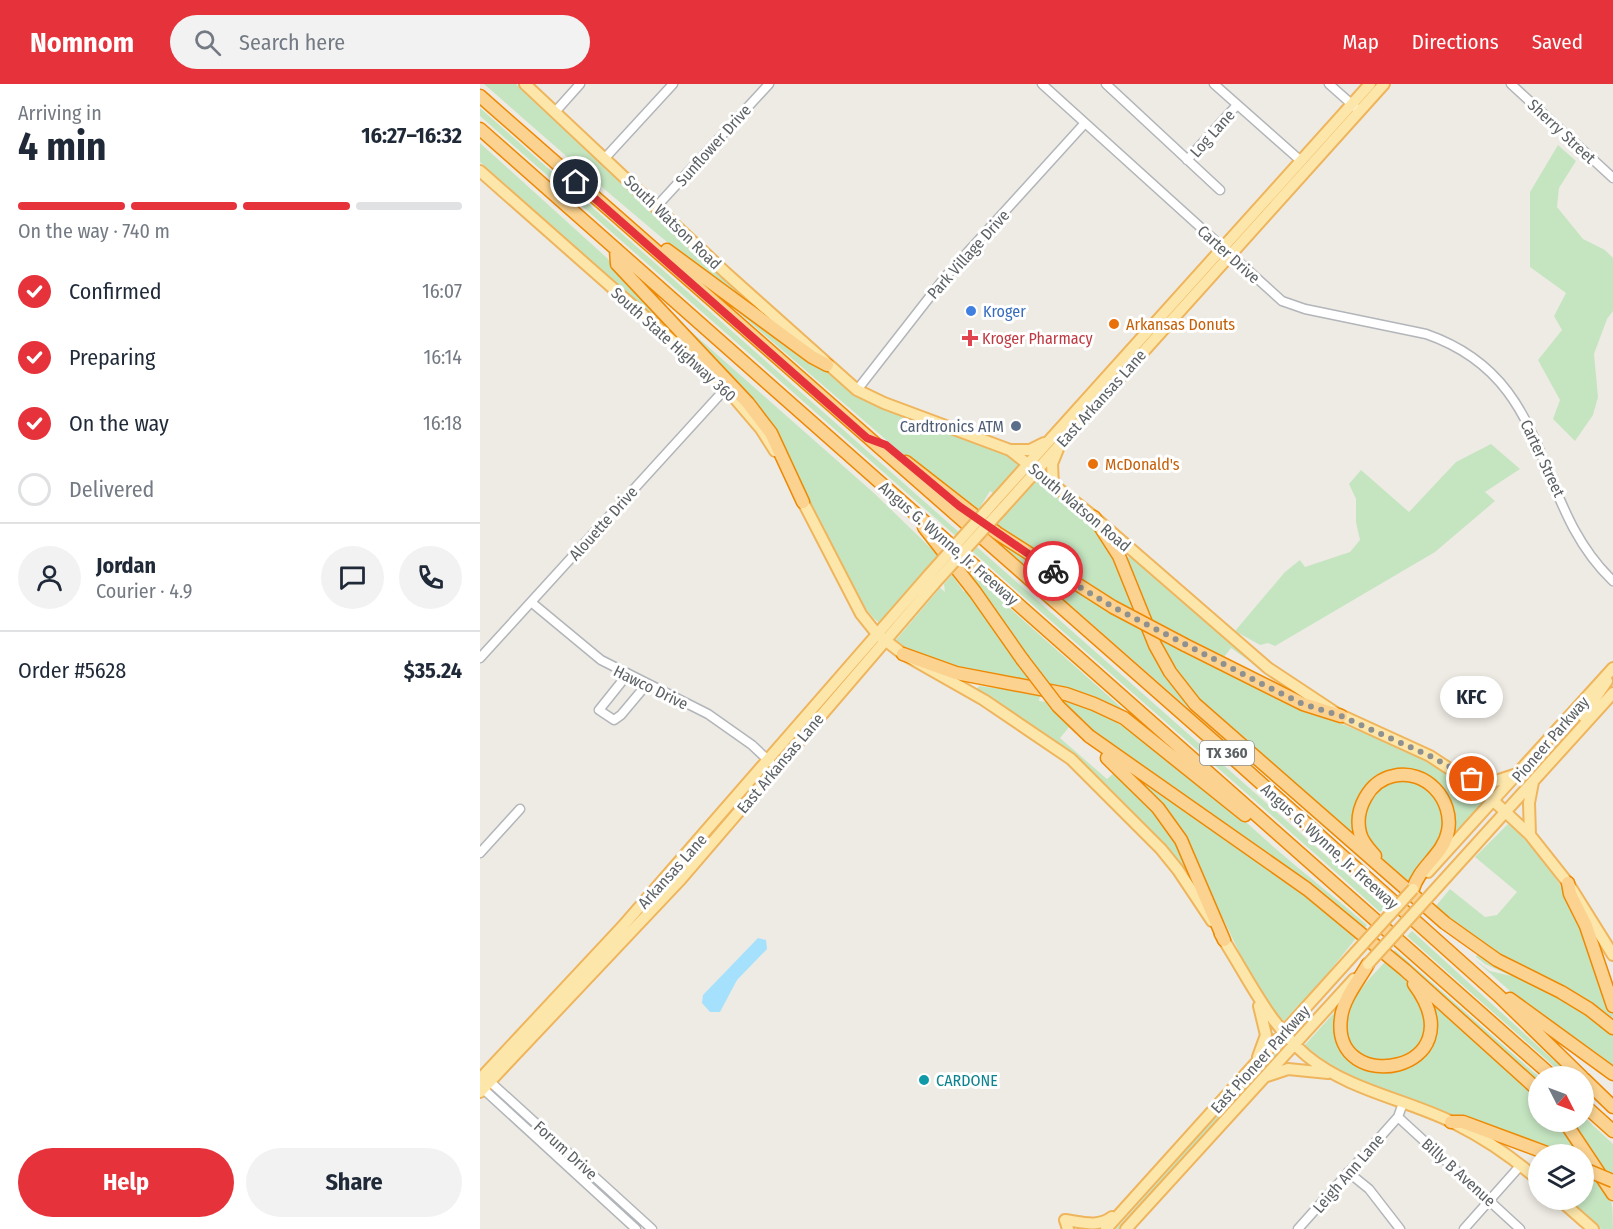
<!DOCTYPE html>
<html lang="en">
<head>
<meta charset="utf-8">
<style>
	:root { --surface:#fff; --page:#f2f2f3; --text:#1f2937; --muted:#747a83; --line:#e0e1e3; --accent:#e6323a }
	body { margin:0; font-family:"Fira Sans Condensed",sans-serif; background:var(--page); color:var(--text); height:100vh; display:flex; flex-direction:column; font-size:22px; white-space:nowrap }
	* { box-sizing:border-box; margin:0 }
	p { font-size:20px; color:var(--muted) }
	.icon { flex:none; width:33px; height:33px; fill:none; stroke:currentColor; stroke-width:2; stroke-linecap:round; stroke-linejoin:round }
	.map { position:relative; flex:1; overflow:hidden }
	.panel { display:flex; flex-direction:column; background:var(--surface); width:480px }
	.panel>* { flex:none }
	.needle { width:39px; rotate:132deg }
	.tools { position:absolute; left:1048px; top:982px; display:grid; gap:12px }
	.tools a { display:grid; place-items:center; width:66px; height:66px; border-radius:50%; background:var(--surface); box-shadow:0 3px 9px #0003; font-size:30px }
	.pin { position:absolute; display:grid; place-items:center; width:51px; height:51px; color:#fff; margin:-26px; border:3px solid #fff; border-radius:50%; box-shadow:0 2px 6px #0007 }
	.courier { position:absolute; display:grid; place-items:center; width:60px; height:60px; margin:-30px; border:4px solid #e6323a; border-radius:50%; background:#fff; color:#222; box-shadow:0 2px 8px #0007 }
	.bubble { position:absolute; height:42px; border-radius:21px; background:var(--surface); box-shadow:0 3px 9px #0003; font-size:20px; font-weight:700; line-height:42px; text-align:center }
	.summary em { font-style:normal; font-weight:700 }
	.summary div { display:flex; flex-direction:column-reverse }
	.summary { display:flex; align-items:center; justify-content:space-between; height:102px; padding:0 18px }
	h1 { font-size:39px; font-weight:700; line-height:45px }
	.bar { display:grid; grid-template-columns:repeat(4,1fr); gap:9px 6px; align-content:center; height:72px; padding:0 18px }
	.bar i { height:8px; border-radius:4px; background:var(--line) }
	.bar .active { background:var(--accent) }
	.bar p { grid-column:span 4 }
	.line { display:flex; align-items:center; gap:15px; padding:0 18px; border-top:2px solid var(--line) }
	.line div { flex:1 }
	.round { display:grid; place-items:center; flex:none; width:63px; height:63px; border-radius:32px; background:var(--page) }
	ol { padding:0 18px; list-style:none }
	li { display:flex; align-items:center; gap:18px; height:66px }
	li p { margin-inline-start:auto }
	li .icon { padding:6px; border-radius:50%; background:var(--accent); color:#fff; stroke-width:4 }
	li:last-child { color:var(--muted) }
	li i { width:33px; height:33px; border:3px solid var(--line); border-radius:50% }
	.button { display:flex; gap:12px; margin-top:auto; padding:12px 18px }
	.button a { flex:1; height:69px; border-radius:36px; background:var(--accent); color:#fff; font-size:24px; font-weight:700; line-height:69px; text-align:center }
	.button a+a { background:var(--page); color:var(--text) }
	header { display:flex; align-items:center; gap:36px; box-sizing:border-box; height:84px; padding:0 30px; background:var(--accent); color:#fff }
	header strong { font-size:28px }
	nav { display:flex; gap:33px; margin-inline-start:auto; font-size:21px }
	.search { width:420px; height:54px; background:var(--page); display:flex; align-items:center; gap:15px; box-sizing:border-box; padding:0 21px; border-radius:33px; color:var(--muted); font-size:22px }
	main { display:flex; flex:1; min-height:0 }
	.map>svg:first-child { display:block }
</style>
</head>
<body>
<header>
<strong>Nomnom</strong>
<div class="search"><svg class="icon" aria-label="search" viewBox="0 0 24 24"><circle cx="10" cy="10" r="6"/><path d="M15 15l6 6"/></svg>Search here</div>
<nav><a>Map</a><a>Directions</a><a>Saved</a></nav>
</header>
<main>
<section class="panel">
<div class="summary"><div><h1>4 min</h1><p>Arriving in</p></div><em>16:27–16:32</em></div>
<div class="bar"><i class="active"></i><i class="active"></i><i class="active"></i><i></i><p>On the way · 740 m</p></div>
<ol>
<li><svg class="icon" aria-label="check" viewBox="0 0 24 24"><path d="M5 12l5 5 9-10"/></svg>Confirmed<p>16:07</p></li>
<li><svg class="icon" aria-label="check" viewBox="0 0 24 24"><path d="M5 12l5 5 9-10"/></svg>Preparing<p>16:14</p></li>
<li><svg class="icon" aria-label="check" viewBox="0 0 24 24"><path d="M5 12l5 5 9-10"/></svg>On the way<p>16:18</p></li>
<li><i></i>Delivered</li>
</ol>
<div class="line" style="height:108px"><a class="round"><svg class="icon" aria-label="person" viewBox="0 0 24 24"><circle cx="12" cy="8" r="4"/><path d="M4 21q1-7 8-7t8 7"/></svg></a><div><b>Jordan</b><p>Courier · 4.9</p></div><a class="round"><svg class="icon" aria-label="chat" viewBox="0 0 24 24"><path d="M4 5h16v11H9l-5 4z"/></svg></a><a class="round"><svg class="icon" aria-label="phone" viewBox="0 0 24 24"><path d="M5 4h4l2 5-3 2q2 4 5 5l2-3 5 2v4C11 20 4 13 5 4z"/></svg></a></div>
<div class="line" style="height:78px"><div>Order #5628</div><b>$35.24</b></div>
<div class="button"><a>Help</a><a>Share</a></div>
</section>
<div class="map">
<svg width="1133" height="1145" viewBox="0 0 1133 1145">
	<rect width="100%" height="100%" fill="#eeebe4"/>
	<!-- green -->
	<path fill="#c5e5c1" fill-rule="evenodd" d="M4 0H36L317 257C205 179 106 89 4 0Z
		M0 24 481 450 478 454 0 32Z
		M0 59 127 174 217 267 210 266 0 78Z
		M1078 61 1096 77 1079 104 1077 123 1103 155 1125 166 1133 174V227L1127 235 1114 270 1118 313 1113 331 1095 357 1073 335 1080 316 1058 276 1082 246 1074 232 1086 209 1050 183V108Z
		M246 213 383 312 524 367 543 380 516 412 510 407 496 430 447 391 245 217Z
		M198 236 395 410 461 474 449 486 442 487 446 492 402 540C381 532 341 443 331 420 300 351 245 295 198 236Z
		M1011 360 1040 385 1005 408 1015 417 955 468 795 562 788 559 780 561 755 547 805 488 820 476 825 483 870 468 880 456 876 438V415L869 400 881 386 929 428 976 378Z
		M557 396 620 448 630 463 657 528 603 499 514 444Z
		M517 454 665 543 696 602 919 805 917 807 516 456Z
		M497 463 905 824 900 828 859 791 493 468Z
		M650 472 752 561 842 624 792 602 670 535 647 474ZM751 564 810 606V608L744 573Z
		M487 486 661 641 568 603 484 489Z
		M472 491 484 508 487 506 548 594V599C517 596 434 579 415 557L460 504 465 508 464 500Z
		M673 548 827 626 941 672 1007 715 972 753 971 723 929 689 887 707 878 759 714 613 700 596Z
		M499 602 560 610 559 617 567 618 590 642 580 654 627 695 635 688C674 728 694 749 717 802 676 750 629 698 576 658 551 639 523 623 495 607Z
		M578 615C664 638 731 708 796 765 826 791 857 815 887 841L884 846 823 795 631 666Z
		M650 689 808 796 877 853 844 894 803 938 773 897 703 751Z
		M916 696 939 697 960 714 966 747 942 782 928 798C891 767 855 725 916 696Z
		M1028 740C1058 764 1089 810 1104 845 1116 872 1119 903 1133 929V937L1093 909 1021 872 955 823 970 805 1005 833 1017 831 1037 808 995 773Z
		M932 847 1092 993H1086L927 852Z
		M915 866 1059 993V1001L911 870Z
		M998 869 1083 914 1129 946 1133 950V986L1056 930 994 875 1010 887 1031 892 1005 880 996 873Z
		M906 877 935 906 949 934 941 965 914 981C906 980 894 980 886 977 882 975 877 968 873 964 847 936 888 896 906 877Z
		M956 918 1059 1012V1038H1082L1111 1082 1104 1078V1071H1089L1079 1065 1077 1068 1063 1065 892 1002 856 985 824 962 861 921C863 932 857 944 861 957 882 1015 974 985 952 922Z
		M793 968 798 973 641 1145H636Z
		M1104 1033 1133 1060V1091L1122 1087 1090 1038H1104Z
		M1104 1090C1133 1102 1133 1116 1133 1145H1121L1088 1116H1104Z"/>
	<!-- water -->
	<path fill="#a5e1fd" d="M278 854 286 856 287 865 257 896 240 928H230L222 919 223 911Z"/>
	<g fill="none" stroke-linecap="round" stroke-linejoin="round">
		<!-- minor casing -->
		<g stroke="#b2b5b9" stroke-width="11">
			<path id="minor" d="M562 0 802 217 825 225 946 250C1076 295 1050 418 1133 497
				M626 0 740 106
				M734 0 821 77
				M849 0 876 24
				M1031 0 1133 94
				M75 28 100 0
				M125 74 193 0
				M707 76 757 21
				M177 122 289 0
				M377 306 466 192 605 39
				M51 518 121 576 228 630 272 661 290 678
				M0 574 246 304
				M147 591 119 626 134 636 141 631 167 600
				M0 769 40 725
				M6 994 172 1145
				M0 1002 156 1145
				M918 1033 1040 1145
				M868 1088 889 1105 920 1145
				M818 1145 918 1033 923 1019
				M984 1145 1040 1082"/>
		</g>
		<!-- major casing -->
		<g stroke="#efb55d" stroke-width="14">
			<path id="major" d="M45 0 246 189 377 306 404 319 530 366 614 433 788 584 856 629 950 672 1003 707 1050 751 1088 799 1133 871
				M0 87 246 304 281 345 295 367
				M530 366H550L564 359
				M573 400 572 380 578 365
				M320 412 381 530 397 550 423 570 504 616 591 675 681 765 698 786 732 837
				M514 418 890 0
				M522 425 904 0
				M1103 632 1127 597
				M991 694 1016 697 1037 690
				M1050 751 1049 719 1053 698
				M948 788 1133 584
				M952 809 1133 609
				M740 850C768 893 787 938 827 972 868 1006 925 1015 972 1038 1002 1053 1034 1074 1059 1097
				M778 973 786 951 779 922
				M787 992 808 985 848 989
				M0 995 142 843 447 493
				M0 1008 201 795 454 500
				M1080 1116 1113 1145
				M588 1145 585 1136C601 1138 618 1144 632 1133
				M626 1145 875 869
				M646 1145 874 895"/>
		</g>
		<!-- highway casing -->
		<g stroke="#ee8904" stroke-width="15">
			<path id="highway" d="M0 12 754 675 1019 912 1102 993
				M0 45 1073 993
				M136 165 137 180 268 319 291 349 323 418
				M187 166 332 273 347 281
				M426 378 517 449 633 523
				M614 433 639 472 675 561 690 588 715 620 965 839 1017 876 1081 908 1109 925 1133 944
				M444 443 495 508 542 575
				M705 561 823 620 861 632
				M423 570 476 589 586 610 614 620 644 634 765 731
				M609 652 827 805 925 886 1059 1007
				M627 674 678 724 701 756 744 856
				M895 772C889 765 882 758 880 749 874 726 889 697 913 692 946 684 974 716 968 747 964 770 939 783 933 805
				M1088 799 1090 810 1106 842 1133 922
				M888 880C879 896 863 915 861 934 850 1014 1000 989 934 900
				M1030 915 1133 990
				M1104 995 1133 1023
				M1104 1021 1133 1047
				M971 1038H983L1072 1071
				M1085 1038 1133 1110"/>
		</g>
		<!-- minor -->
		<use href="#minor" stroke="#fff" stroke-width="8"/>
		<!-- major -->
		<use href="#major" stroke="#fde6aa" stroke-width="10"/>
		<!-- highway -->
		<use href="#highway" stroke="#fbd28f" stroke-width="12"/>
		<!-- major-bridge casing -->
		<g stroke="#efb55d" stroke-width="14" stroke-linecap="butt">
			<path id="major-bridge" d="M447 493 514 418
				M454 500 522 425
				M875 869 933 805
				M888 880 952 809"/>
		</g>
		<!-- highway-bridge casing -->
		<g stroke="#ee8904" stroke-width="15" stroke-linecap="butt">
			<path id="highway-bridge" d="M633 523 705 561
				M542 575 578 622 609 652
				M1104 1085 1133 1097"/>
		</g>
		<!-- major-bridge -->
		<use href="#major-bridge" stroke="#fde6aa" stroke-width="10"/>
		<!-- highway-bridge -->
		<use href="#highway-bridge" stroke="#fbd28f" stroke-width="12"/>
	</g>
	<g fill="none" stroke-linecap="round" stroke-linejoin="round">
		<!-- done -->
		<path stroke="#8f9191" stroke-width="6" stroke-dasharray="0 10.8" d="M573 487 633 523 788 603 823 620 861 632 950 672 992 695"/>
		<!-- route -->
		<path stroke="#e6323a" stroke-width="8" d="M96 98 387 354 406 361 479 422 573 487"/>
	</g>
	<!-- markers -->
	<circle fill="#3f7fe0" stroke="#fff" stroke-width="2" cx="491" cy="227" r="6"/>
	<g fill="#e8710a" stroke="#fff" stroke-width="2">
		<circle cx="634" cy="240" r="6"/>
		<circle cx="613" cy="380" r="6"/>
	</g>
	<path fill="#e0444e" stroke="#fff" stroke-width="2" d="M487 245h6v6h6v6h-6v6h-6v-6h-6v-6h6z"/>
	<circle fill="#5c6f8a" stroke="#fff" stroke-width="2" cx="536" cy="342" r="6"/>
	<circle fill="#0f9aa8" stroke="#fff" stroke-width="2" cx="444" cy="996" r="6"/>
	<g text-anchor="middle" stroke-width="6" stroke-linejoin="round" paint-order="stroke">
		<!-- shield labels -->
		<rect fill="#fff" stroke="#8d9092" stroke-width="1.5" x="720" y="657" width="54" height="24" rx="4.5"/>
		<g font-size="15" font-weight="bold" fill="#5c6164">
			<text x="747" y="674">TX 360</text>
		</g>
		<!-- street labels -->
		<g font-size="16" fill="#5c6164" stroke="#fff">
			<text transform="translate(1082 47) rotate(43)" y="6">Sherry Street</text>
			<text transform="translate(732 49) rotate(-48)" y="6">Log Lane</text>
			<text transform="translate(233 61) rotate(-48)" y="6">Sunflower Drive</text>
			<text transform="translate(193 138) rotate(44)" y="6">South Watson Road</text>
			<text transform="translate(488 170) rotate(-48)" y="6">Park Village Drive</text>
			<text transform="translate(749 170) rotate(42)" y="6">Carter Drive</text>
			<text transform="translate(194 260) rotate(42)" y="6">South State Highway 360</text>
			<text transform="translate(621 314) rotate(-48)" y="6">East Arkansas Lane</text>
			<text transform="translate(1063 374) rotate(65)" y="6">Carter Street</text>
			<text transform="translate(600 423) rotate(40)" y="6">South Watson Road</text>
			<text transform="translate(123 439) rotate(-48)" y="6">Alouette Drive</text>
			<text transform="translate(469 459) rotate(41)" y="6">Angus G. Wynne, Jr. Freeway</text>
			<text transform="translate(171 603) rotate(26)" y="6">Hawco Drive</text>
			<text transform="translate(1070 655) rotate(-49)" y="6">Pioneer Parkway</text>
			<text transform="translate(300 679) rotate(-50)" y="6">East Arkansas Lane</text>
			<text transform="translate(850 762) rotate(42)" y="6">Angus G. Wynne, Jr. Freeway</text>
			<text transform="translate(192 787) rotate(-48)" y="6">Arkansas Lane</text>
			<text transform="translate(780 975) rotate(-48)" y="6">East Pioneer Parkway</text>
			<text transform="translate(86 1066) rotate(42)" y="6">Forum Drive</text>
			<text transform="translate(979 1088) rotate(42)" y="6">Billy B Avenue</text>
			<text transform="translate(868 1089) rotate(-49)" y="6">Leigh Ann Lane</text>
		</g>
		<!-- shop labels -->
		<g font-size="16" fill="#366cbe" stroke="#fff" text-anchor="start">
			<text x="503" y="233">Kroger</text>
		</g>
		<!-- food labels -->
		<g font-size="16" fill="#c56008" stroke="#fff" text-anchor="start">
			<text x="646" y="246">Arkansas Donuts</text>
			<text x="625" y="386">McDonald's</text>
		</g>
		<!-- health labels -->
		<g font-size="16" fill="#be3a42" stroke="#fff" text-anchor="start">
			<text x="502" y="260">Kroger Pharmacy</text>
		</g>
		<!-- service labels -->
		<g font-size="16" fill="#4e5e75" stroke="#fff" text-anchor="end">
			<text x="524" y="348">Cardtronics ATM</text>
		</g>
		<!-- culture labels -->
		<g font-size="16" fill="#0d838f" stroke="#fff" text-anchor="start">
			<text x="456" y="1002">CARDONE</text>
		</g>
	</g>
</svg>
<div class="tools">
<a><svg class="needle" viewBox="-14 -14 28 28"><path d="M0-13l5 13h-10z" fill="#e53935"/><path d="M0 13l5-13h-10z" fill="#747a83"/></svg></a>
<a><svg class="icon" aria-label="layers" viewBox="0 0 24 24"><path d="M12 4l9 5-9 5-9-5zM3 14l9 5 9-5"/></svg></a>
</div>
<div class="pin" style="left:992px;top:695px;background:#ea580c"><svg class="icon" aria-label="bag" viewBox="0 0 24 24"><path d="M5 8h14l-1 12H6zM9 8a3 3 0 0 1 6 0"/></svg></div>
<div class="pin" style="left:96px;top:98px;background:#1f2937"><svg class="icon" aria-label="home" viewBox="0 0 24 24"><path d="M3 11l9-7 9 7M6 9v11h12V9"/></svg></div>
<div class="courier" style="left:573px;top:487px"><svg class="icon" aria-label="bike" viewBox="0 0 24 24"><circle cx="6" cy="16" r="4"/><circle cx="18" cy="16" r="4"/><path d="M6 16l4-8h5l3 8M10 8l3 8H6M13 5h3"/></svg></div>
<div class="bubble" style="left:960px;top:592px;width:63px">KFC</div>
</div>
</main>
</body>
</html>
